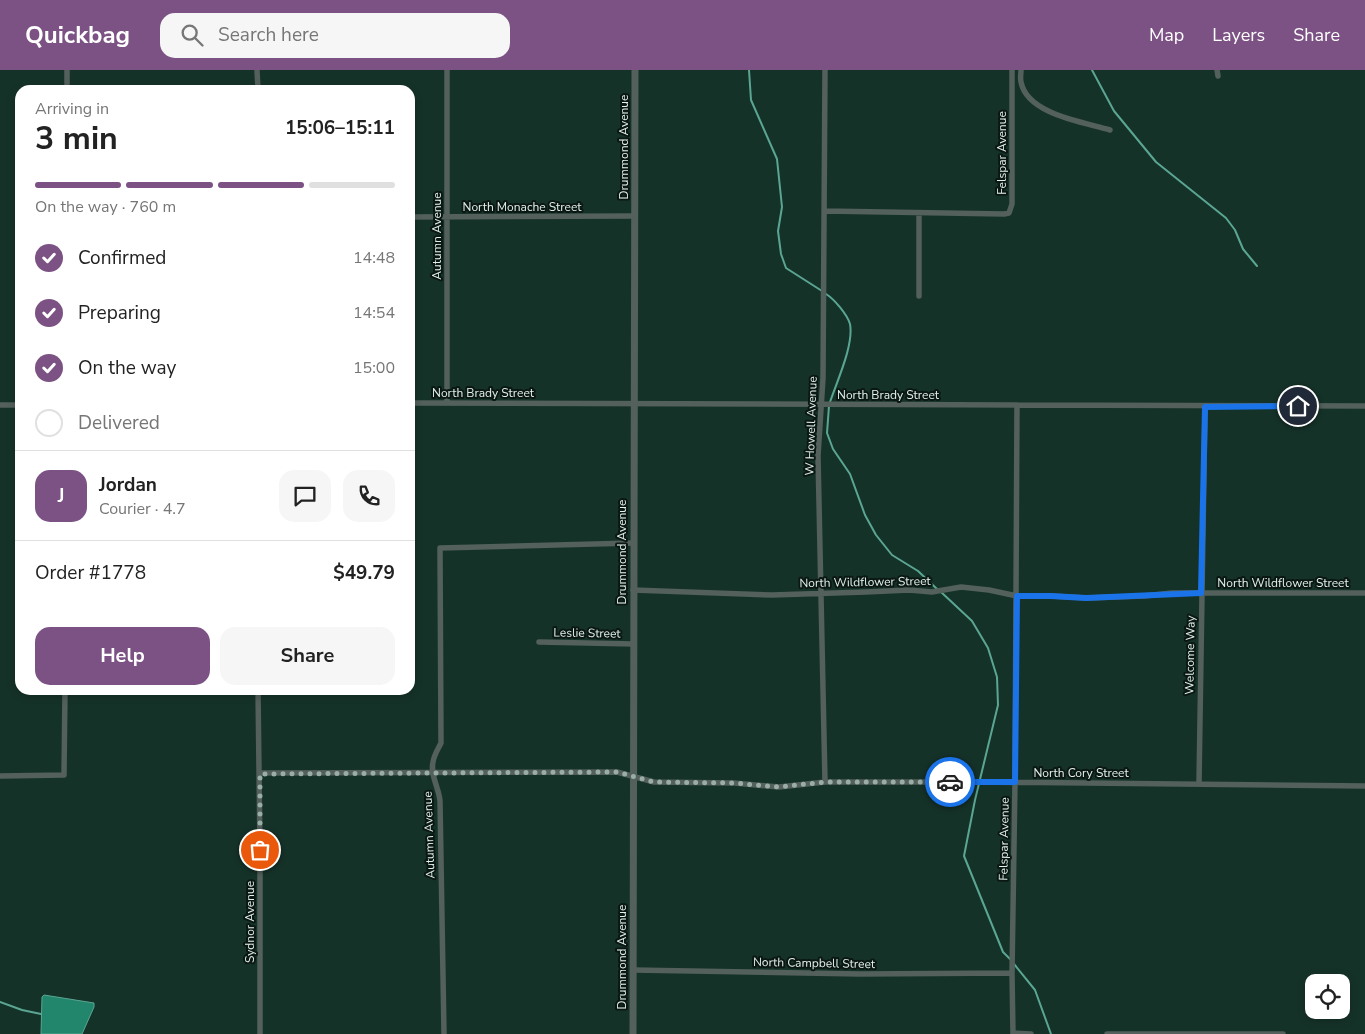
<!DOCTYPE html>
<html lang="en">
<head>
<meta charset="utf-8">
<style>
	:root { --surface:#fff; --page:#f6f6f6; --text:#222; --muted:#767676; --line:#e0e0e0; --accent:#7c5284 }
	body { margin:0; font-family:"Nunito Sans",sans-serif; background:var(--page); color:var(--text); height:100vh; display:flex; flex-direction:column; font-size:19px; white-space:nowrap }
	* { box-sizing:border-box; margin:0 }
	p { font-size:16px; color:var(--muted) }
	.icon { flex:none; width:28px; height:28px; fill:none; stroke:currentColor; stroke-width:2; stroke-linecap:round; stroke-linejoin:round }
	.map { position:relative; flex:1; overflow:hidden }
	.panel { position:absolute; left:15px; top:15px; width:400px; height:610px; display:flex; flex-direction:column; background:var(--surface); border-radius:15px; box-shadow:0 2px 8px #0003 }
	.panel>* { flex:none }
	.controls { position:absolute; left:1305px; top:904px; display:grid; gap:10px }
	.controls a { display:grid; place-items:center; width:45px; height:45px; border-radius:10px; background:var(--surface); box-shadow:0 2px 8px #0003; font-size:25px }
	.pin { position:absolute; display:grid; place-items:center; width:42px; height:42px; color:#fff; margin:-21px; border:2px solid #fff; border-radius:50%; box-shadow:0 1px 5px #0007 }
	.courier { position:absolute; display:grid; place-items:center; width:50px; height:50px; margin:-25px; border:4px solid #1a73e8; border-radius:50%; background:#fff; color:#222; box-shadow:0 1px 6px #0007 }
	.summary em { font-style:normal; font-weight:700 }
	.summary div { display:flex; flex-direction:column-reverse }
	.summary { display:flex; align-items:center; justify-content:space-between; height:85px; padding:0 20px }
	h1 { font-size:32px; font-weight:700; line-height:38px }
	.bar { display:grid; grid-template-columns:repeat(4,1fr); gap:8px 5px; align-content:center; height:60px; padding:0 20px }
	.bar i { height:6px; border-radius:4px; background:var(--line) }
	.bar .on { background:var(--accent) }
	.bar p { grid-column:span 4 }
	.line { display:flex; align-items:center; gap:12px; padding:0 20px; border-top:1px solid var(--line) }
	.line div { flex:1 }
	.round { display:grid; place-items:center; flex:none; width:52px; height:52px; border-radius:15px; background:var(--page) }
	ol { padding:0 20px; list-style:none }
	li { display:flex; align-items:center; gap:15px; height:55px }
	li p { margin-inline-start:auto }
	li .icon { padding:5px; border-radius:50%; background:var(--accent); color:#fff; stroke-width:4 }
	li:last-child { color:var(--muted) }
	li i { width:28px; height:28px; border:2px solid var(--line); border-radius:50% }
	.button { display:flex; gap:10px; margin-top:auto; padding:10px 20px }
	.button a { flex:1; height:58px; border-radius:15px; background:var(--accent); color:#fff; font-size:20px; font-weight:700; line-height:58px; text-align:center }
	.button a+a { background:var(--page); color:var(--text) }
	header { display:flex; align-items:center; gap:30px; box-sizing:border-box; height:70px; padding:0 25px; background:var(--accent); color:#fff }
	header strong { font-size:24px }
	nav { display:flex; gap:28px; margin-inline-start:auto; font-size:18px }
	.search { width:350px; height:45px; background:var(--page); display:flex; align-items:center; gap:12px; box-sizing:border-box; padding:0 18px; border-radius:15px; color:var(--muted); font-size:19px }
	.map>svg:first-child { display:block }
</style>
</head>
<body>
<header>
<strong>Quickbag</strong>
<div class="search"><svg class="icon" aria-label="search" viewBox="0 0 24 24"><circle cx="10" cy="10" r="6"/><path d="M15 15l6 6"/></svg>Search here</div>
<nav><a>Map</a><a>Layers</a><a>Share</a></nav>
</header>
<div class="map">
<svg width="1365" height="964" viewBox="0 0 1365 964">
	<rect width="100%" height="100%" fill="#153229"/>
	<!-- water -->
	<path fill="#21866c" stroke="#5ba692" d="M44 925 94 933V937L82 964H41L42 927Z"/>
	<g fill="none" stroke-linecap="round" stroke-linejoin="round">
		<!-- stream -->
		<path stroke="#5ba692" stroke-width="2" d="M749 0 751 30 777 89 782 137 778 161 781 184 786 198 822 221
			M1092 0 1114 41 1156 92 1226 148 1235 160 1243 179 1257 196
			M826 224C834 229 847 244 850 254 854 275 837 311 830 332
			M829 336 827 363 833 379 850 404 865 445 876 465 892 485 918 501 937 519
			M941 522 972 551 988 578 997 607 998 635 975 730 964 786 1003 882 1010 889
			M1014 894 1035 920 1051 964
			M0 932 22 940 41 944"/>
		<!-- minor -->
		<path stroke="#53605c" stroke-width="5.5" d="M257 0 258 20
			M447 0V333
			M1021 0C1021 4 1020 8 1021 12 1027 44 1083 52 1110 60
			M1217 0 1218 6
			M67 20V0
			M825 141 1004 144 1009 143 1012 134V0
			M919 143V226
			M410 147 635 146
			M410 333 1365 336
			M0 335H20
			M633 520 772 525 866 522 909 520 932 522 961 517 989 520 1017 526H1051L1086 528 1144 526 1172 523H1365
			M539 572 634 574
			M258 620 260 780V964
			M260 703 617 702 654 712 734 713 779 717 825 712H980L1365 716
			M0 706 64 705 65 620
			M825 712 818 386 823 308 825 0
			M1199 713 1205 337
			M633 900 860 904 1012 903
			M1013 963 1031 964
			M444 964 440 731C439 718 430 705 433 692 434 685 438 679 441 673L440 478 633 473
			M1013 964 1012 903 1015 712 1017 335
			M1107 964H1283"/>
		<!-- tertiary -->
		<path stroke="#53605c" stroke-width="7" d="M633 964 635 0"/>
	</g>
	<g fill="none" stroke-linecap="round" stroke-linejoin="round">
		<!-- done -->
		<path stroke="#9aaea7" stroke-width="5" stroke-dasharray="0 9" d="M260 780V704L617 702 654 712 734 713 779 717 825 712H950"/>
		<!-- route -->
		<path stroke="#1a73e8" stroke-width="6" d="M950 712H1015L1017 526H1051L1086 528 1201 523 1205 337 1298 336"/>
	</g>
	<g text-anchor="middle" stroke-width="4" stroke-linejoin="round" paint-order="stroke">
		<!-- street labels -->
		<g font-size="12" fill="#e1f1eb" stroke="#0b1713">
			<text transform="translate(624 77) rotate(-90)" y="4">Drummond Avenue</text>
			<text transform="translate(1002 83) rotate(-90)" y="4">Felspar Avenue</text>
			<text x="522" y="141">North Monache Street</text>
			<text transform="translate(437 166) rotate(-90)" y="4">Autumn Avenue</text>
			<text x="483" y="327">North Brady Street</text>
			<text x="888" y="329">North Brady Street</text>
			<text transform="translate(811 356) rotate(-88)" y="4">W Howell Avenue</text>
			<text transform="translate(622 482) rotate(-90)" y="4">Drummond Avenue</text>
			<text transform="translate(865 512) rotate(-1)" y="4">North Wildflower Street</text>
			<text x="1283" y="517">North Wildflower Street</text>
			<text transform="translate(587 563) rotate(1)" y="4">Leslie Street</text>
			<text transform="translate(1190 585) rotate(-89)" y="4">Welcome Way</text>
			<text x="1081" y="707">North Cory Street</text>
			<text transform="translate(429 765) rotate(-92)" y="4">Autumn Avenue</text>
			<text transform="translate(1004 769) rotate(-89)" y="4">Felspar Avenue</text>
			<text transform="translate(250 852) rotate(-90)" y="4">Sydnor Avenue</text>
			<text transform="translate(622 887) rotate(-90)" y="4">Drummond Avenue</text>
			<text transform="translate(814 893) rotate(1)" y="4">North Campbell Street</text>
		</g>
	</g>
</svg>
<div class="controls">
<a><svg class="icon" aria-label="locate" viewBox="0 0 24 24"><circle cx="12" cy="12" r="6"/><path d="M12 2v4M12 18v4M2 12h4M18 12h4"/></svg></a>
</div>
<div class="pin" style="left:260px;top:780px;background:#ea580c"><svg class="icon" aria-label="bag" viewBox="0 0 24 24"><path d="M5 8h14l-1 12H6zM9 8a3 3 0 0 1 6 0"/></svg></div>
<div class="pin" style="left:1298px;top:336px;background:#1f2937"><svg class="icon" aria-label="home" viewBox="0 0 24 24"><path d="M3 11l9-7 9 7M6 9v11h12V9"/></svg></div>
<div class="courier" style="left:950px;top:712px"><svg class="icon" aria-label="car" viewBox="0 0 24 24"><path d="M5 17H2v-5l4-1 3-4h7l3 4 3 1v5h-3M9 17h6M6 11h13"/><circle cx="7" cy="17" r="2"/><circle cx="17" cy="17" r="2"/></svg></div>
<section class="panel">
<div class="summary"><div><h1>3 min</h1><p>Arriving in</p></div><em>15:06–15:11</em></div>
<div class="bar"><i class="on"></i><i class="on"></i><i class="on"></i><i></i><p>On the way · 760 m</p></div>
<ol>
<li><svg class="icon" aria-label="check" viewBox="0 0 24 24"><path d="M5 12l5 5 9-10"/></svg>Confirmed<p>14:48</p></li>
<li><svg class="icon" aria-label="check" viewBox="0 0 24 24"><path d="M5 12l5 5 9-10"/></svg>Preparing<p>14:54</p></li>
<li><svg class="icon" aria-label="check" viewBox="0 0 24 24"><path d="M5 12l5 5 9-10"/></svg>On the way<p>15:00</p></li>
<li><i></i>Delivered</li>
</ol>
<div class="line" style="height:90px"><b class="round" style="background:var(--accent);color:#fff">J</b><div><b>Jordan</b><p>Courier · 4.7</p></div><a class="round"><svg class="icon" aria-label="chat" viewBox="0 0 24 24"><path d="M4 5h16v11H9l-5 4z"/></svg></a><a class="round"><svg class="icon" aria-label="phone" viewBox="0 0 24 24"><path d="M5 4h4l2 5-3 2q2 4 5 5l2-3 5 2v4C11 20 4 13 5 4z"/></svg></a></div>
<div class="line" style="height:65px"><div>Order #1778</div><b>$49.79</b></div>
<div class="button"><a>Help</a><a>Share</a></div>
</section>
</div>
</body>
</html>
